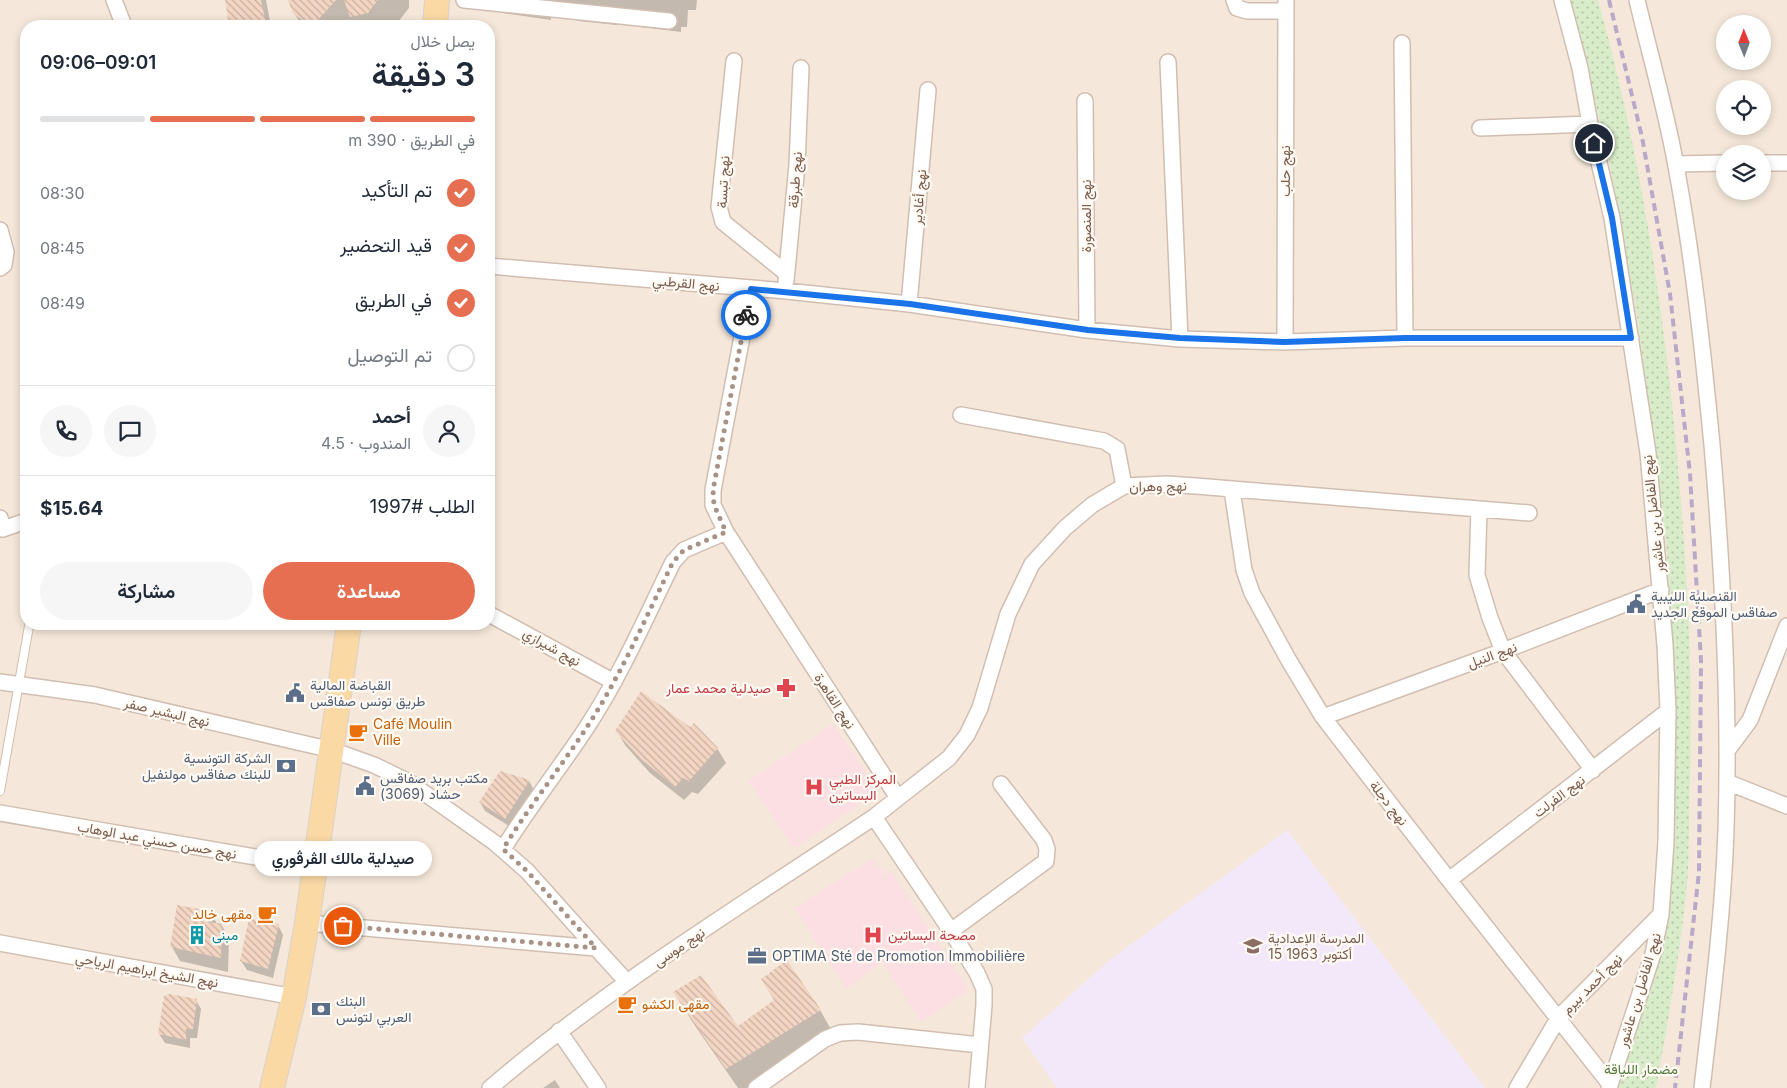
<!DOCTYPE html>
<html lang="ar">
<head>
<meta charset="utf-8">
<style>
	:root { --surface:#fff; --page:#f6f6f7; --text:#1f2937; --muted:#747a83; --line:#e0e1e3; --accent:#e76f51 }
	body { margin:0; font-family:Inter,Vazirmatn,sans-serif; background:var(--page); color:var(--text); direction:rtl; height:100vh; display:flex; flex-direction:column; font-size:19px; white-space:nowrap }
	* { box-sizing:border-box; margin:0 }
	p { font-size:16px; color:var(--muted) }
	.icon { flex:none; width:28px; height:28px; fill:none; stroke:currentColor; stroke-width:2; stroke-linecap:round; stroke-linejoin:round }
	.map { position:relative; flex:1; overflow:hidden; direction:ltr }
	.panel { position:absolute; left:20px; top:20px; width:475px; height:610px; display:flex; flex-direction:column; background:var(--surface); border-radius:20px; box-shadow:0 2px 8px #0003; direction:rtl }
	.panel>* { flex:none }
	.needle { width:32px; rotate:359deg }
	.fabs { position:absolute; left:1716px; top:15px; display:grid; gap:10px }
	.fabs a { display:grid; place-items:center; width:55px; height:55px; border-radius:50%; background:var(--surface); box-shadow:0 2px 8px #0003; font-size:25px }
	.pin { position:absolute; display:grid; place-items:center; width:42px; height:42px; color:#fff; margin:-21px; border:2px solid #fff; border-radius:50%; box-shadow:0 1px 5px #0007 }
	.courier { position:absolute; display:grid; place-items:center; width:50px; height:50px; margin:-25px; border:4px solid #1a73e8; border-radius:50%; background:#fff; color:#222; box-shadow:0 1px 6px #0007 }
	.bubble { position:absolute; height:35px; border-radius:18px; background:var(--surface); box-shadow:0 2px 8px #0003; font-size:16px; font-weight:600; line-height:35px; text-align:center; direction:rtl }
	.head em { font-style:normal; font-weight:600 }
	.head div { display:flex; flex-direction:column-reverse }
	.head { display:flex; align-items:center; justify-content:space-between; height:85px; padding:0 20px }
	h1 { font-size:32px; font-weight:600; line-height:38px }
	.bar { display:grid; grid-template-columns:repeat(4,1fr); gap:8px 5px; align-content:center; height:60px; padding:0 20px }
	.bar i { height:6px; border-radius:4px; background:var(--line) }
	.bar .selected { background:var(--accent) }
	.bar p { grid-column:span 4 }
	.line { display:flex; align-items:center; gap:12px; padding:0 20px; border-top:1px solid var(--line) }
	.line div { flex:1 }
	.round { display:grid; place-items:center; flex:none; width:52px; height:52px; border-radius:26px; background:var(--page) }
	ol { padding:0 20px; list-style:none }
	li { display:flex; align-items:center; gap:15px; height:55px }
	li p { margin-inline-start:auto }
	li .icon { padding:5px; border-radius:50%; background:var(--accent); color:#fff; stroke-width:4 }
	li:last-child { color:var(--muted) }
	li i { width:28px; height:28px; border:2px solid var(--line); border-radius:50% }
	.button { display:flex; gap:10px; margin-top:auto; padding:10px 20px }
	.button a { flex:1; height:58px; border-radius:30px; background:var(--accent); color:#fff; font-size:20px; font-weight:600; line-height:58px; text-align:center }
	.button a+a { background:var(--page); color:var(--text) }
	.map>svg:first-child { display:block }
</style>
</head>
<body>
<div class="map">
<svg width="1787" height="1088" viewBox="0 0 1787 1088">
	<defs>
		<pattern id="garden-dots" width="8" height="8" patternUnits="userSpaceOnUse" patternTransform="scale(1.25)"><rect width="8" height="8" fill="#d8ecc9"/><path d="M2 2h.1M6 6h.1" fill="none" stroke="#b4c2a5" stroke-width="1.8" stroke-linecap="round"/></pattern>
		<pattern id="building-back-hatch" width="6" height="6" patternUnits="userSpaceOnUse" patternTransform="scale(1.25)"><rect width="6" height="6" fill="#f3d5c3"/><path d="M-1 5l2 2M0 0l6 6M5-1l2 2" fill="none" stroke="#cab0a1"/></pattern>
	</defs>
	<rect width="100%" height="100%" fill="#fdf6ec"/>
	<!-- residential -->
	<path fill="#f5e8da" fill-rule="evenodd" d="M0 0H1787V1088H0ZM1725 24H1762V61H1725ZM26 26H489V624H26ZM1725 89H1762V126H1725ZM1725 154H1762V191H1725Z"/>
	<!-- education -->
	<path fill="#f3e8fa" d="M1287 830 1485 1088H1057L1022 1038 1111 959Z"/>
	<!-- medical -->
	<path fill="#fbdfe3" d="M833 724 879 791 794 848 748 781Z
		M873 858 885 875 892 871 969 990 921 1022 882 962 846 989 795 908Z"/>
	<!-- garden -->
	<path fill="url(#garden-dots)" d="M1571 0H1598C1646 172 1670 350 1683 528 1690 621 1693 715 1689 809 1689 835 1689 861 1687 886 1680 954 1668 1021 1656 1088H1617L1663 944 1671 894 1674 785 1672 620 1666 543 1638 321 1609 159Z"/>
	<!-- shadow -->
	<path fill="#0003" d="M226 0H266L271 26H230Z
		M289 0H409V8L395 26H302L294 13Z
		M494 0H552L551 20 503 13Z
		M553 0H697L696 10H688L687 27H681V32L641 27 629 18 617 25 578 21Z
		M617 731 717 748 726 763 698 794 692 792 684 800 650 773 625 745Z
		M529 781 534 790 511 827 485 811 480 802Z
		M211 912 217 924H221L229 938 228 972 180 961 172 947Z
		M278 925 283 935 273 978 247 970 241 961Z
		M675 992 738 1028 820 1010 836 1038 755 1088H738L691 1020Z
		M196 1000 201 1009 197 1038H190V1048L165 1043 159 1034Z
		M555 1080 560 1088H543Z"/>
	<!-- building -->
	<path fill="url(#building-back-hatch)" d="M225 0H261L266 24 255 26H229Z
		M288 0H336L318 20 304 21 293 14Z
		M344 0H378L368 13 350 17Z
		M641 691 690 727 694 723 718 748 689 781 683 778 675 787 641 759 615 731Z
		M500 771 530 780 505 819 479 802Z
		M177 905 211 911 212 923H222L221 958 170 947Z
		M249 918 279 924 268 969 240 961Z
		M787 960 821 1010 726 1069 673 992 701 975 738 1026 774 1000 761 979Z
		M170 994 197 999 193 1029H186V1040L158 1034 164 996Z"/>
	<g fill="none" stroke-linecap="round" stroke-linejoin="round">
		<!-- lane casing -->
		<g stroke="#d1beb0" stroke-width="10">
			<path id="lane" d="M0 791 29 626"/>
		</g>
		<!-- street casing -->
		<g stroke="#d1beb0" stroke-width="18">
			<path id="street" d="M114 0 124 26
				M464 0 669 21
				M1234 0 1237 8 1247 11H1286
				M1562 0 1580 68 1590 124 1612 218 1648 453 1665 645 1668 711 1666 842 1661 914 1653 954 1609 1088
				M1637 0C1650 55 1666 110 1676 166 1693 258 1703 351 1712 445 1723 573 1730 702 1726 830 1723 916 1712 1002 1702 1088
				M1402 43 1405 338
				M734 61 719 207 723 222 786 273
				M1168 62 1180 339
				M1085 101 1087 330
				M1480 128 1590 124
				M1762 163H1787
				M1676 164 1725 163
				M0 230 6 252 4 265 0 268
				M489 266 786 291 909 304 1087 330 1180 339 1285 342 1405 338H1631
				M786 281 797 165 801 68
				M751 289 713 490V505L726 532 898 798 874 817 951 931 977 973 984 989V1005L977 1088
				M909 304 928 90
				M1285 342 1286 0
				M961 415 1104 441 1117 449 1124 486
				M1232 490 1244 570 1252 593 1288 659 1323 717 1449 880 1609 1083
				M1479 509 1477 575 1490 618 1503 651 1593 770
				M0 518 3 529 26 521
				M489 614 614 682
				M0 682 95 695 332 750 374 765 409 782 495 843 527 871 596 948
				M1323 717 1503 651 1661 590
				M1727 751 1750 720 1787 626
				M1727 782 1787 806
				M898 798 949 758 967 735 980 708 1008 614 1032 564 1065 528 1092 505 1124 486 1167 484 1196 486 1529 513
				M0 813 314 867
				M503 849C529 807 560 768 587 727 621 675 646 617 673 562L684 550 726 532
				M1449 880 1668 711
				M307 923 596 948 627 982
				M951 931 1046 861 1047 849 1044 840 1001 784
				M0 943 294 997
				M559 1031 598 1088
				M490 1088C609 986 744 904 874 817
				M756 1088 825 1039 840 1033 858 1032 980 1045
				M1517 1088 1559 1017 1661 914"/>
		</g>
		<!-- primary casing -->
		<g stroke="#dad1cd" stroke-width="26">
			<path id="primary" d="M435 26 437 0
				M272 1088 294 997 307 923 349 624"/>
		</g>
		<!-- lane -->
		<use href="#lane" stroke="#fff" stroke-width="8"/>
		<!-- street -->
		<use href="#street" stroke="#fff" stroke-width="15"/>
		<!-- primary -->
		<use href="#primary" stroke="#fbd9a5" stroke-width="24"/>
		<!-- rail -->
		<path stroke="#b9a8c9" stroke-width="4" stroke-dasharray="8 5" stroke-linecap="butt" d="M1609 0 1642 137 1670 294 1690 474 1701 661 1699 872 1675 1088"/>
	</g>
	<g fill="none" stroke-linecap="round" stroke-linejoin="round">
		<!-- done -->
		<path stroke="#a89285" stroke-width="5" stroke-dasharray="0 9" d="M343 926 596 948 527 871 503 849C529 807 560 768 587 727 621 675 646 617 673 562L684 550 726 532 714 505 713 490 746 315"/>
		<!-- route -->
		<path stroke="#1a73e8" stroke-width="6" d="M746 315 751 289 910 304 1088 330 1180 338 1284 342 1405 338H1631L1612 218 1594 143"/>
	</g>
	<!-- icons -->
	<defs>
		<g id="civic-bare" transform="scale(1.5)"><path d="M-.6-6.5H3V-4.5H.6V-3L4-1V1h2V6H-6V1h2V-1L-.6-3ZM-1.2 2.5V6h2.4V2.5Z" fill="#5c6f8a" stroke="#fffaf3" stroke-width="2.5" paint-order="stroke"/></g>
		<g id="pharmacy-bare" transform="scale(1.5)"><path d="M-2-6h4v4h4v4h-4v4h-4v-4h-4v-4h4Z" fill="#e0444e" stroke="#fffaf3" stroke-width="2.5" paint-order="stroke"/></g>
		<g id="cafe-bare" transform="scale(1.5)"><path d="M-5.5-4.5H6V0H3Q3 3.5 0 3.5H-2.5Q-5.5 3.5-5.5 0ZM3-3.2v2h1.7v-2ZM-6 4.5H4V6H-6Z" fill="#e8710a" stroke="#fffaf3" stroke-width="2.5" paint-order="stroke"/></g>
		<g id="bank-bare" transform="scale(1.5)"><path d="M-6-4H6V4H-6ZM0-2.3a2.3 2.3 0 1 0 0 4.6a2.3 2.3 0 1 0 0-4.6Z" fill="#5c6f8a" stroke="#fffaf3" stroke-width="2.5" paint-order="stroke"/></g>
		<g id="hospital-bare" transform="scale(1.5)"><path d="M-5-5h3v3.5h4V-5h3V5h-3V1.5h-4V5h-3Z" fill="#e0444e" stroke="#fffaf3" stroke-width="2.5" paint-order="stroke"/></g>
		<g id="building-bare" transform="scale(1.5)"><path d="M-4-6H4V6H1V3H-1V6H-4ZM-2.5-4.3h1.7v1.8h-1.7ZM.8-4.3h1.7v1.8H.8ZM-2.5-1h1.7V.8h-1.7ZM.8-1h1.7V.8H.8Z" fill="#0f9aa8" stroke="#fffaf3" stroke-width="2.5" paint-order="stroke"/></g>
		<g id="school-bare" transform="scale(1.5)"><path d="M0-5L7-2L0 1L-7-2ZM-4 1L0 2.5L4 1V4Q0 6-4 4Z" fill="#8d6e63" stroke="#fffaf3" stroke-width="2.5" paint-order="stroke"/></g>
		<g id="office-bare" transform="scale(1.5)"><path d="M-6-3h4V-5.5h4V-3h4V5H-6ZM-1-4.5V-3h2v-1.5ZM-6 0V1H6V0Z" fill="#5c6f8a" stroke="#fffaf3" stroke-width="2.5" paint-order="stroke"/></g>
	</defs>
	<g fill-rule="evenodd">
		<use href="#civic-bare" x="1636" y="604"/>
		<use href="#pharmacy-bare" x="786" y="688"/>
		<use href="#civic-bare" x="295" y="693"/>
		<use href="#cafe-bare" x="358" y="732"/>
		<use href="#bank-bare" x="286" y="766"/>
		<use href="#civic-bare" x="365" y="786"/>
		<use href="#hospital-bare" x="814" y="787"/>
		<use href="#cafe-bare" x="267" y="914"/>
		<use href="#building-bare" x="197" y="935"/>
		<use href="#hospital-bare" x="873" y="935"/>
		<use href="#school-bare" x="1253" y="946"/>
		<use href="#office-bare" x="757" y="956"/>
		<use href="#cafe-bare" x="627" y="1004"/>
		<use href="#bank-bare" x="321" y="1009"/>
	</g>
	<g text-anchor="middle" stroke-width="4.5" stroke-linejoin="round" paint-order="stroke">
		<!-- street labels -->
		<g font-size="14" fill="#7a5c4d" stroke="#fffaf3">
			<text transform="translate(1285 171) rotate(-90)" y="5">نهج حلب</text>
			<text transform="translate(795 180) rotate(-86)" y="5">نهج طبرقة</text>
			<text transform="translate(723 182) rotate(-87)" y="5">نهج تبسة</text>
			<text transform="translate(919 197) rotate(-85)" y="5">نهج أغادير</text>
			<text transform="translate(1086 216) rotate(-90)" y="5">نهج المنصورة</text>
			<text transform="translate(686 283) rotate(5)" y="5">نهج القرطبي</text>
			<text transform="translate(1158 486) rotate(-1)" y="5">نهج وهران</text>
			<text transform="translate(1653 514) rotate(-96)" y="5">نهج الفاضل بن عاشور</text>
			<text transform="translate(552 647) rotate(29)" y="5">نهج شيرازي</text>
			<text transform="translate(1492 655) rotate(-20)" y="5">نهج النيل</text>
			<text transform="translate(835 701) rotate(57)" y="5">نهج القاهرة</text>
			<text transform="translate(167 712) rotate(13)" y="5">نهج البشير صفر</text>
			<text transform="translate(1559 796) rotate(-37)" y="5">نهج الفرلت</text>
			<text transform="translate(1389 803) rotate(52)" y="5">نهج دجلة</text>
			<text transform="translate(157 840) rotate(10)" y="5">نهج حسن حسني عبد الوهاب</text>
			<text transform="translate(679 947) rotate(-34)" y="5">نهج موسى</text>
			<text transform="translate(147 970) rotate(10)" y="5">نهج الشيخ ابراهيم الرياحي</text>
			<text transform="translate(1592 984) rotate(-45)" y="5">نهج أحمد بيرم</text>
			<text transform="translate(1639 990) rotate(-73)" y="5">نهج الفاضل بن عاشور</text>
		</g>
		<!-- service labels -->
		<g font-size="14" fill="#4e5e75" stroke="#fffaf3" text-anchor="start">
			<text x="1651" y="601">القنصلية الليبية<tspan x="1651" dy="16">صفاقس الموقع الجديد</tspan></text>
			<text x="310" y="690">القباضة المالية<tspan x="310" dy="16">طريق تونس صفاقس</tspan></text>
			<text x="271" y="763" text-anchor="end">الشركة التونسية<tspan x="271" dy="16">للبنك صفاقس مولنفيل</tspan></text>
			<text x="380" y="783">مكتب بريد صفاقس<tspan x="380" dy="16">حشاد (3069)</tspan></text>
			<text x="772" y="961">OPTIMA Sté de Promotion Immobilière</text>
			<text x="336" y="1006">البنك<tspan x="336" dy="16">العربي لتونس</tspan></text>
		</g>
		<!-- health labels -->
		<g font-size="14" fill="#be3a42" stroke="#fffaf3" text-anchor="start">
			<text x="771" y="693" text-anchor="end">صيدلية محمد عمار</text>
			<text x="829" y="784">المركز الطبي<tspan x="829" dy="16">البساتين</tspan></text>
			<text x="888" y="940">مصحة البساتين</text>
		</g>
		<!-- food labels -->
		<g font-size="14" fill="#c56008" stroke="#fffaf3" text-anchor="start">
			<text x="373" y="729">Café Moulin<tspan x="373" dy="16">Ville</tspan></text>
			<text x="252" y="919" text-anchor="end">مقهى خالد</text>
			<text x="642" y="1009">مقهى الكشو</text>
		</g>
		<!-- culture labels -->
		<g font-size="14" fill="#0d838f" stroke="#fffaf3" text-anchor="start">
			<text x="212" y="940">مبنى</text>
		</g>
		<!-- education labels -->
		<g font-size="14" fill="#785e54" stroke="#fffaf3" text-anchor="start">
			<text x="1268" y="943">المدرسة الإعدادية<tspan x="1268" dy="16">15 أكتوبر 1963</tspan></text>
		</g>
		<!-- park labels -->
		<g font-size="14" fill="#537a41" stroke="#fffaf3">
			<text x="1641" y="1074">مضمار اللياقة</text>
		</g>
	</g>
</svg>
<div class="fabs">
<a><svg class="needle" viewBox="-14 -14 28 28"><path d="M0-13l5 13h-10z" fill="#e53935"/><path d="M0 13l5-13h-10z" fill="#747a83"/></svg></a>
<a><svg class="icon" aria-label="locate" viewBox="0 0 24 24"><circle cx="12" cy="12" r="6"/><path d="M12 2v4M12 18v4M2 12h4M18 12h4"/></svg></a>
<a><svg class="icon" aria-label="layers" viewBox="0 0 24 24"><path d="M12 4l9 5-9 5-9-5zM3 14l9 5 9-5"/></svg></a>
</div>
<div class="pin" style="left:343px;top:926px;background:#ea580c"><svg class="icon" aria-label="bag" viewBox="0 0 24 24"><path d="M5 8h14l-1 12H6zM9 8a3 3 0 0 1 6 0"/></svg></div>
<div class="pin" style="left:1594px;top:143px;background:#1f2937"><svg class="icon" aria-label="home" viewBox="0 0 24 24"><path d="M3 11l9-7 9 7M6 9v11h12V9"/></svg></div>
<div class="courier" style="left:746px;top:315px"><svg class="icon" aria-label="bike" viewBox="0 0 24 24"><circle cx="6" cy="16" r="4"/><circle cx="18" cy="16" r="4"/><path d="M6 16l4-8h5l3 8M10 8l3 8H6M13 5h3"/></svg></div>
<div class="bubble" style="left:254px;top:841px;width:178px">صيدلية مالك الڤرڤوري</div>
<section class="panel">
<div class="head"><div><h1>3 دقيقة</h1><p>يصل خلال</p></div><em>09:01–09:06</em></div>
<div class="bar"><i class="selected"></i><i class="selected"></i><i class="selected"></i><i></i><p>في الطريق · 390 m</p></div>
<ol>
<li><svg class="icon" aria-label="check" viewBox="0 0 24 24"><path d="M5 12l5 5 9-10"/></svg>تم التأكيد<p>08:30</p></li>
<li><svg class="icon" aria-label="check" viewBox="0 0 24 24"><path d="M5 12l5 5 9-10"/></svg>قيد التحضير<p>08:45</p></li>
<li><svg class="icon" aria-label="check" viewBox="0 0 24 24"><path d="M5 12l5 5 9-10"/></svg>في الطريق<p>08:49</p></li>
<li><i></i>تم التوصيل</li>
</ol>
<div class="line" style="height:90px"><a class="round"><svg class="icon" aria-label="person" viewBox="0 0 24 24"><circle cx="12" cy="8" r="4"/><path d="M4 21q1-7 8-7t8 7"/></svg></a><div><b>أحمد</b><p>المندوب · 4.5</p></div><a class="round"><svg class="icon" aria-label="chat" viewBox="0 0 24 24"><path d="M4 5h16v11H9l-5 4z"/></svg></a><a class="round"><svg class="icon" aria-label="phone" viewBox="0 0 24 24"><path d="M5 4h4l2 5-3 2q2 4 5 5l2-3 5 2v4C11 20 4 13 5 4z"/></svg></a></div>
<div class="line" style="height:65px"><div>الطلب #1997</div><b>$15.64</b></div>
<div class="button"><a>مساعدة</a><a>مشاركة</a></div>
</section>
</div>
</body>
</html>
